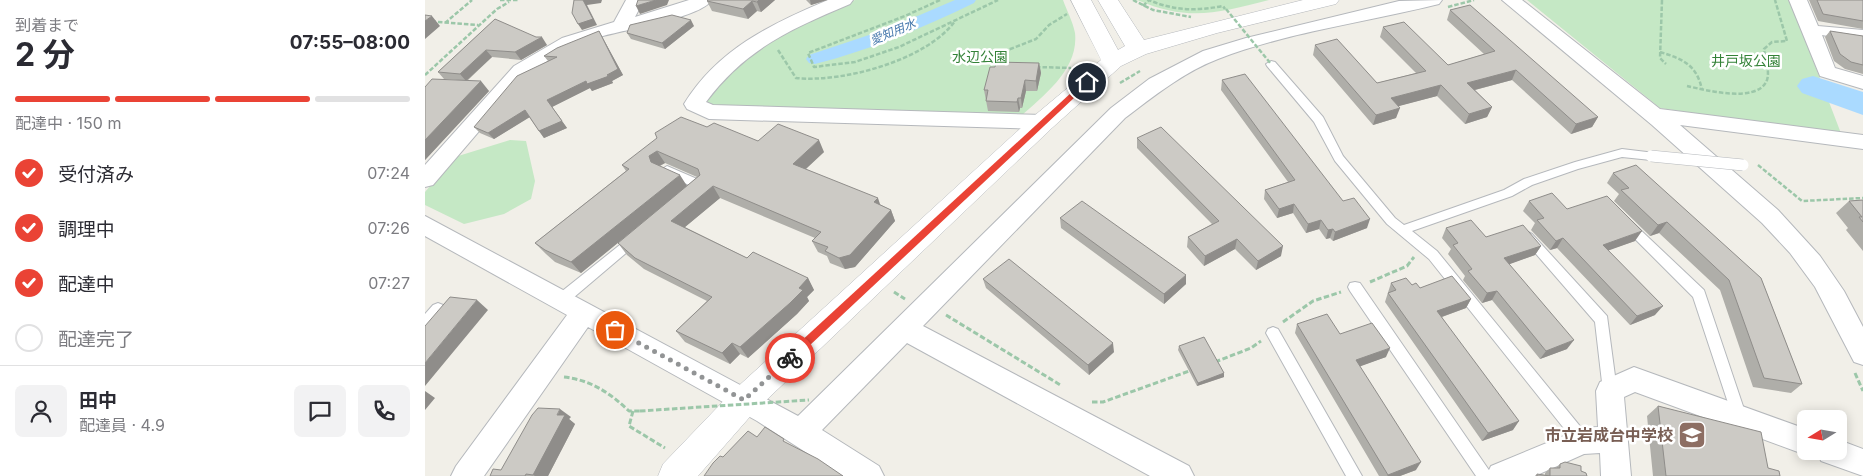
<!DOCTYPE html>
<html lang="ja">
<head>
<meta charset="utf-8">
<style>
	:root { --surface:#fff; --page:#f2f2f3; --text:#2b2b33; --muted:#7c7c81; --line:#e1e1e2; --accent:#ea4335 }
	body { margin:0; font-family:Inter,"Noto Sans JP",sans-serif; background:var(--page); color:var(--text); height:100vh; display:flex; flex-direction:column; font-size:19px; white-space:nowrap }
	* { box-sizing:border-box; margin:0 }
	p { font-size:16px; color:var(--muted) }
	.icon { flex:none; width:28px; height:28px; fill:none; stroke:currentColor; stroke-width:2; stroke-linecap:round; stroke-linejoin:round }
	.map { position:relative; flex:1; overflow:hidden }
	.side { display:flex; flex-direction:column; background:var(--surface); width:425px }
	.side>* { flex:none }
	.needle { width:32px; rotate:259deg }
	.fabs { position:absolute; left:1372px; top:410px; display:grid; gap:10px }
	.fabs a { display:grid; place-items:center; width:50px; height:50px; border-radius:8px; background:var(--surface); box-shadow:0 2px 12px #0003; font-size:25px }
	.pin { position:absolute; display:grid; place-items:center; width:42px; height:42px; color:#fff; margin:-21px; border:2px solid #fff; border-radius:50%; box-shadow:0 1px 5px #0007 }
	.courier { position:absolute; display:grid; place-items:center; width:50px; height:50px; margin:-25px; border:4px solid #ea4335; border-radius:50%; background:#fff; color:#222; box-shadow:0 1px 6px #0007 }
	.headline em { font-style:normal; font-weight:700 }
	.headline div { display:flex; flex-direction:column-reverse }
	.headline { display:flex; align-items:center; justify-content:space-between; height:85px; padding:0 15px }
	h1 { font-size:32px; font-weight:700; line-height:38px }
	.bar { display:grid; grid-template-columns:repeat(4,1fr); gap:8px 5px; align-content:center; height:60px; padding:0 15px }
	.bar i { height:6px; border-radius:4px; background:var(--line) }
	.bar .on { background:var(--accent) }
	.bar p { grid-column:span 4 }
	.line { display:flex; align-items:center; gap:12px; padding:0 15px; border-top:1px solid var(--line) }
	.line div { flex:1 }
	.round { display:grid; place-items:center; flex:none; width:52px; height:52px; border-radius:8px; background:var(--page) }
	ol { padding:0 15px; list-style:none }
	li { display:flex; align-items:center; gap:15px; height:55px }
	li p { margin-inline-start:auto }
	li .icon { padding:5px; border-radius:50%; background:var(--accent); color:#fff; stroke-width:4 }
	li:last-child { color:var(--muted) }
	li i { width:28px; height:28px; border:2px solid var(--line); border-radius:50% }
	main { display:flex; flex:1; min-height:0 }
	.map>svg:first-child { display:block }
</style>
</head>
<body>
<main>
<section class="side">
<div class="headline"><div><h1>2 分</h1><p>到着まで</p></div><em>07:55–08:00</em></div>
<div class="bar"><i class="on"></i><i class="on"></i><i class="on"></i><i></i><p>配達中 · 150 m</p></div>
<ol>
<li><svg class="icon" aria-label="check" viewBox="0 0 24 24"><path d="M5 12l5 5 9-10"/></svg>受付済み<p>07:24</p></li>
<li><svg class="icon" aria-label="check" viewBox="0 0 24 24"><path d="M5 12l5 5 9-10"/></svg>調理中<p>07:26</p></li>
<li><svg class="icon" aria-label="check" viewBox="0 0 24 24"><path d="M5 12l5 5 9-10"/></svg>配達中<p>07:27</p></li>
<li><i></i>配達完了</li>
</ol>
<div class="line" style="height:90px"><a class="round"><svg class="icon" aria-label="person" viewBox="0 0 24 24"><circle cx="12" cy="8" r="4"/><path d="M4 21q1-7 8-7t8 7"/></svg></a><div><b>田中</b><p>配達員 · 4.9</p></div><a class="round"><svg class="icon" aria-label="chat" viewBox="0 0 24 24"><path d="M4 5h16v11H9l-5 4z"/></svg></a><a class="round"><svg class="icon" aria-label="phone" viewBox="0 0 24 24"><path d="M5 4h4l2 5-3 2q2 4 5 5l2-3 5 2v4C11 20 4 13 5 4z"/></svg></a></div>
</section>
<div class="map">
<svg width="1438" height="476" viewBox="0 0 1438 476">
	<rect width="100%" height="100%" fill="#f1efe8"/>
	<!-- green -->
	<path fill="#c5e8c5" d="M430 0H638C642 11 648 22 650 33 654 69 619 95 596 116L288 107 280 101 307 66 385 19Z
		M712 0H844C791 13 765 22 712 0Z
		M1102 0H1365L1417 136 1235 108Z
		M85 140 101 141 110 181 106 199 79 214 39 224 0 205V192L30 157Z"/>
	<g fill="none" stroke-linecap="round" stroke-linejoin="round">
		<!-- canal -->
		<path fill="#aadaff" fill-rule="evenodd" d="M530 0H551L549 3C498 28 445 50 390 64L384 63 381 59 384 55 462 29Z"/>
		<!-- river -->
		<path fill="#aadaff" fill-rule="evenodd" d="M1388 76 1438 92V115L1377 93 1372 86 1377 79Z"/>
		<!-- service casing -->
		<g stroke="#b5b8bc" stroke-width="2">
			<path id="service" d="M846 61 850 62 898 117 918 156 970 218 979 225 1079 190 1099 179 1150 162 1197 149 1230 153 1232 156 1230 159 1226 160 1197 157 1153 169 1107 185 1087 196 987 231 1012 251 1163 436 1166 441 1163 446 1158 448 1153 446 1004 259 962 224 910 161 889 122 842 66 841 64Z
				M242 166 279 182 281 185 273 193H265L263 190 266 186 238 173 236 170Z
				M1203 220 1207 222 1279 290 1322 418 1320 423 1315 425 1310 423 1308 418 1268 297 1199 228 1197 225Z
				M1103 232 1107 234 1182 316 1192 391 1190 396 1185 397 1180 396 1178 391 1170 322 1099 240 1097 237 1099 234Z
				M210 234 214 236 216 239 214 242 141 304 136 305 131 304 129 300 131 296 206 236Z
				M930 282 935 283 1068 476H1051L925 291 923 287 925 283Z
				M13 303 18 305 20 309 5 328 0 330V314L8 305Z
				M848 327 853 329 937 476H921L841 333 843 329Z"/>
		</g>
		<!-- minor casing -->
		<g stroke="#b5b8bc" stroke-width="2">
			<path id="minor" d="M201 0H219L210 17 264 0H287C274 19 195 30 171 38 146 46 124 59 103 74L8 185 0 187V165L89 66 137 38 189 22Z
				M403 0H428L425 4C366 29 320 49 281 102L288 105 618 115 625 117 628 122 625 127 618 129 284 119 262 109 259 104C293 49 346 24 403 0Z
				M1017 0 1014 4C942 22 863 32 793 59 759 72 729 96 700 118L498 326 764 466 769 476H725L482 343 397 430 454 466 459 476H418L332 421 163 327 59 476H26L31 466 142 315 0 236V216L373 416 686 108 724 79 778 51 821 38 974 1Z
				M1077 0H1097L1235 109 1438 135V149L1255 125 1353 210 1395 256 1419 291 1438 327V365L1429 362 1390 287 1365 253 1337 223 1227 125Z
				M1364 0H1382L1393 26 1438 30V42L1397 35 1410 68 1438 76V89L1395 76Z
				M1209 367 1381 429V451H1391L1381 455 1210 392 1199 397 1206 476H1176L1175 453 1159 454 1110 476H1061L1066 466 1158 428 1173 427 1171 391 1175 382Z
				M1414 440 1438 449V476L1396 461 1392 451H1414Z"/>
		</g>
		<!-- tertiary casing -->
		<g stroke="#b5b8bc" stroke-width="1">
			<path id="tertiary" d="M646 0H666L693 50 700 46 673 0H693L719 40 878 0H914L911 4 792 33 721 54 696 66 627 128 330 411 273 476H233L238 464 308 391 609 116 676 60Z"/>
		</g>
		<!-- path-far1 -->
		<path stroke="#9cc7a9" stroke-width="2.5" stroke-dasharray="4.5 2" stroke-linecap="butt" d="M75 0H94
			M515 0 480 16 383 53 389 67 430 62 474 47 573 0
			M708 0 728 10 766 17
			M1237 0 1235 58 1241 64
			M718 6 724 0C749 11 772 11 798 6L800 9
			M1023 7 1049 0
			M0 21 53 25
			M20 23 47 0
			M353 50 371 78C418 83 502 60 530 21
			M1235 52C1258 59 1272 65 1277 90
			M573 65 565 57 611 39 624 25 642 14
			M611 67 646 68
			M0 75 72 9 84 2
			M695 83 715 71
			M1262 86C1280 90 1333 104 1342 80 1345 71 1340 58 1339 49L1347 42 1362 41 1350 0
			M1333 165 1377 201 1438 198"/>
		<!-- path -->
		<path stroke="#9cc7a9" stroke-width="3" stroke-dasharray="5.5 2.5" stroke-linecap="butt" d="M945 282 982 266 989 257
			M469 292 480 299
			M521 315 637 386
			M858 322 888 301 916 292
			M790 362 826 348 836 341
			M1430 373 1438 391
			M139 377C166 380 185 393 204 411H215
			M667 402H678L767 370
			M208 411 204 426 240 448"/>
		<!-- service -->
		<use href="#service" fill="#fff" fill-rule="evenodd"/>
		<!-- minor -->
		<use href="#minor" fill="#fff" fill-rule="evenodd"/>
		<!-- tertiary -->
		<use href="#tertiary" fill="#fff" fill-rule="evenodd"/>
		<!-- service-bridge casing -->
		<g stroke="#b5b8bc" stroke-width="12" stroke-linecap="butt">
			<path id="service-bridge" d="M1226 156 1318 165"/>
		</g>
		<!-- path-bridge-far1 -->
		<path stroke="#9cc7a9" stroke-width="2.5" stroke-dasharray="4.5 2" stroke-linecap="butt" d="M801 9 846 64"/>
		<!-- path-bridge -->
		<path stroke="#9cc7a9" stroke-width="3" stroke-dasharray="5.5 2.5" stroke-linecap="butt" d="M215 411 384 400"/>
		<!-- service-bridge -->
		<use href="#service-bridge" stroke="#fff" stroke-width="11"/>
	</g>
	<!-- wall -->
	<path fill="#afaea9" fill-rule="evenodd" d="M350 0 336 12 332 11 323 19 287 11 282 1Z
		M381 0H402L386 5Z
		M1384 0H1438V29L1393 21Z
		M1025 10 1173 117 1167 127 1146 134 1087 80 1050 90 1067 107 1062 117 1040 124 1012 96 973 106 971 118 948 125 888 55 890 45 952 83 991 73 955 37 958 27 1023 65 1059 54 1022 20Z
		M70 19 122 45 96 60 67 57 42 81 64 91 0 160V87L33 80 19 79 13 72Z
		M269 26 240 49 206 39 202 33Z
		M174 31 198 75 187 81 188 83 167 91 165 88 127 107 142 128 119 138 104 117 69 139 55 133 49 127 123 61 119 56Z
		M1405 31 1438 36V74L1420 69 1409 61 1400 37Z
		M614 63 616 73 612 91H601L597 108H595L594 112 563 111 559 90 570 67Z
		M797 80 918 201 942 228 908 241 905 238 901 239 894 229 881 233 868 213 852 218 839 199 840 190 863 182 796 90Z
		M282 127 333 141 399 152 381 169 456 205 466 210 470 221 430 267 420 269 405 263 402 256 393 252 387 241 390 238 295 198 260 227 322 258 383 278 389 290 382 297 384 301 372 314 323 358 315 354 305 364 260 342 251 331 282 301 219 269 202 255 193 243 199 238 156 273 130 262 121 254 110 243 201 171 197 165ZM240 163 272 177 262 186 235 166Z
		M712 138 856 256 831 270 810 249 779 266 762 247 763 237 787 224 712 148Z
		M1188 173 1336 278 1377 384 1366 393 1328 387 1295 290 1234 233 1225 236 1189 201 1194 194 1182 183Z
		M1438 200V251L1421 230 1423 228 1411 213 1424 201Z
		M1104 201 1142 209 1210 241 1183 250 1230 315 1205 325 1132 248 1125 250 1106 230 1110 223 1098 211Z
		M635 218 761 284 739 304 636 228Z
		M1021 228 1061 237 1116 246 1110 255 1084 264 1142 349 1115 359 1067 300 1057 303 1038 280 1040 276 1023 254 1026 249 1017 238Z
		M558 279 689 352 664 375 561 288Z
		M966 283 987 285 995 288 1046 299 1041 308 1017 317 1088 430 1057 441 960 302Z
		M872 324 915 334 961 357 935 366 991 470 975 476H954L870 333Z
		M754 346 799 377 772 386 753 350Z
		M1233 406 1355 476H1228L1222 416Z
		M146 417 144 419 150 424 123 476H65L76 470Z
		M1135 464 1156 471 1162 476H1110L1112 474 1120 475V473L1125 468H1131Z"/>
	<!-- shaded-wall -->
	<path fill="#8f8d8a" d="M158 0H177L176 3 162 5 172 25 157 30 153 24Z
		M231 0H244L242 5 215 14 211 6Z
		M334 0H350L336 12 332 2Z
		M385 0H402L386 5Z
		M327 1 332 11 323 19 318 9Z
		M7 16 15 26 0 39V21Z
		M266 20 269 26 240 49 237 43Z
		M174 31 198 75 187 81 188 83 167 91 165 88 127 107 142 128 119 138 114 131 122 100 161 81Z
		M117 37 122 45 96 60 90 52Z
		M61 50 67 57 41 81 35 74Z
		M614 63 616 73 612 91 611 81Z
		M1091 70 1087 80 1038 93 1042 83Z
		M600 80 601 91 597 108 596 98Z
		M56 81 64 91 0 160V140Z
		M1016 85 1012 96 963 109 966 98Z
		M593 98 595 108 594 112 592 102Z
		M1067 107 1062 117 1040 124 1044 114Z
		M975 108 971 118 948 125 951 115Z
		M100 110 105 117 69 139 63 133Z
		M1173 117 1167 127 1146 134 1151 124Z
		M394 140 399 152 373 176 368 164Z
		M232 151 240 163 232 167 226 162 224 156Z
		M255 175 262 186 156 273 146 262Z
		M288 186 295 198 254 232 246 221Z
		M453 198 457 210 449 202Z
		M869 204 868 213 852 218 854 209Z
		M466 210 470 221 430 267 420 269 414 258Z
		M945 219 942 228 908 241 910 232Z
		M896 220 894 229 881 233 883 224Z
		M1242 222 1234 233 1225 236 1233 225Z
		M908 229 905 238 901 239 903 230Z
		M1217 231 1210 241 1171 255 1178 245Z
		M1138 238 1132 248 1125 250 1131 241Z
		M812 239 810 249 779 266 780 256Z
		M858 246 856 256 831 270 833 261Z
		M1116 246 1110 255 1074 268 1079 258Z
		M761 275V284L739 304V294Z
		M383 278 389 290 382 297 384 301 372 314 323 358 315 347Z
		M1072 291 1067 300 1057 303 1062 293Z
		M1046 299 1041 308 1008 320 1012 311Z
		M52 300 63 310 0 386V363Z
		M1238 306 1230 315 1205 325 1212 316Z
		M1149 340 1142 349 1115 359 1121 351Z
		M307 343 315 354 305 364 297 353Z
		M688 343 689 352 664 375 663 365Z
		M965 348 961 357 928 369 931 360Z
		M799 373V377L772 386 773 383Z
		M0 391 10 398 0 410Z
		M135 409 146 417 144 419 150 424 123 476H110L108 475Z
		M1094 421 1088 430 1057 441 1063 433Z
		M996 462 991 470 975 476H962L963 475Z"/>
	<!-- building -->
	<path fill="#cccac5" stroke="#8f8d8a" d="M149 0H158L168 19 153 24 147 13Z
		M213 0H231L211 6Z
		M283 0H334L332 2 327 1 318 9 282 1Z
		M1392 0H1438V21L1398 14Z
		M1045 5 1173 117 1151 124 1091 70 1042 83 1067 107 1044 114 1016 85 966 98 975 108 951 115 890 45 912 39 952 83 1001 71 958 27 979 22 1023 65 1070 51 1025 10Z
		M0 15 7 16 0 21Z
		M247 15 266 20 237 43 202 33 205 25Z
		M70 19 111 37H117L90 52 61 50 35 74 13 72Z
		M174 31 193 69 182 75 184 76 162 84 161 81 122 100 137 121 114 131 100 110 63 133 49 127 92 76 132 57 119 56 132 48Z
		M1405 31 1438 36V65L1426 62 1415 54Z
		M571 62 614 63 611 81 600 80 596 98H593L592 102 561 101 563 90H559L565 67H570Z
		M820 74 918 201 929 198 945 219 910 232 908 229 903 230 896 220 883 224 869 204 854 209 840 190 870 180 797 80Z
		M7 79 56 81 0 140V87Z
		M256 117 282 127 289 123 333 141 353 124 394 140 368 164 453 198 449 202 466 210 425 255 414 258 400 251 403 247 387 241 396 232 288 186 246 221 322 258 328 252 383 278 374 288 378 290 365 303 315 347 307 343 297 353 251 331 287 297 210 258 193 243 275 175 273 169 232 151 224 156 226 162 255 175 146 262 120 250 110 243 204 169 197 165 232 138 230 133Z
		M736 127 858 246 833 261 812 239 780 256 763 237 794 221 712 138Z
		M1211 165 1336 278 1377 384 1339 378 1304 280 1242 222 1233 225 1196 190 1204 188 1188 173Z
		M1127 193 1142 209 1182 196 1217 231 1178 245 1238 306 1212 316 1138 238 1131 241 1112 220 1119 218 1104 201Z
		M1438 200V222L1434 217H1437L1424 201Z
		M657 201 761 275 739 294 635 218Z
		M1046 220 1061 237 1098 225 1116 246 1079 258 1149 340 1121 351 1072 291 1062 293 1043 271 1047 269 1028 245 1033 243 1021 228Z
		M584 259 688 343 663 365 558 279Z
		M1027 276 1046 299 1012 311 1094 421 1063 433 963 293 971 290 966 283 981 278 987 285 991 283 995 288Z
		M25 297 52 300 0 363V326Z
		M902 314 915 334 947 323 965 348 931 360 996 462 963 475 872 324Z
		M779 337 799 373 773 383 754 346Z
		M1233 406 1336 432 1343 468 1354 471 1355 476H1241Z
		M113 408 135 409 132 415H140L108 475 101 474 100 476H65L68 469 76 470 107 415Z
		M340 427 359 439 358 441 393 459 418 476H279L288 463 295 456 298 457 323 431 332 437Z
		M1140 462 1156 466V471L1161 473 1162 476H1112V474L1125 476V468H1135V464Z"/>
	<!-- route -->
	<path fill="#ea4335" d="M660 80 666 82 368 361H361V355Z"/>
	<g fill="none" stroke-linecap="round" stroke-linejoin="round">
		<!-- done -->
		<path stroke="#929495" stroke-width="5" stroke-dasharray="0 9" d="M190 330 319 400 365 358"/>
	</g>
	<!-- icons -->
	<defs>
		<g id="school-square" transform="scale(1.4375)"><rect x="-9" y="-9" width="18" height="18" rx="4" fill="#8d6e63" stroke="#fff"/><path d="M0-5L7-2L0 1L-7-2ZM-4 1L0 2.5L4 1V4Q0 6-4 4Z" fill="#fff"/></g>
	</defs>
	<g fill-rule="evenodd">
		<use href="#school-square" x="1267" y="435"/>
	</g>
	<g text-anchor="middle" stroke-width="5" stroke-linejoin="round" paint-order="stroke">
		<!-- far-water labels -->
		<g font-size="12" font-style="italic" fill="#4174aa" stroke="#fff">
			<text transform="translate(468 32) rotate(-23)" y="4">愛知用水</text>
		</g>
		<!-- park labels -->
		<g font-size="14" fill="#348238" stroke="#fff">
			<text x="555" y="62">水辺公園</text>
			<text x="1321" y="66">井戸坂公園</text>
		</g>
		<!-- near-education labels -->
		<g font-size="16" font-weight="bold" fill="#785e54" stroke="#fff" text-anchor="end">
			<text x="1248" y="441">市立岩成台中学校</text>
		</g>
	</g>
</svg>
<div class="fabs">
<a><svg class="needle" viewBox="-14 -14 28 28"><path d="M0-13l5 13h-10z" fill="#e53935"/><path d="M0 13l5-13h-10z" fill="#7c7c81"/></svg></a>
</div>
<div class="pin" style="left:190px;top:330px;background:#ea580c"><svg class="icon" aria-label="bag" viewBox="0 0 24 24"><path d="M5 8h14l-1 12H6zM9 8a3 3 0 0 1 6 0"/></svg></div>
<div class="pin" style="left:662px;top:82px;background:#1f2937"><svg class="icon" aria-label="home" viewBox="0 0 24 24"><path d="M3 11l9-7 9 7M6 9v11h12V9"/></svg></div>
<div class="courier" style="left:365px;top:358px"><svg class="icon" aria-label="bike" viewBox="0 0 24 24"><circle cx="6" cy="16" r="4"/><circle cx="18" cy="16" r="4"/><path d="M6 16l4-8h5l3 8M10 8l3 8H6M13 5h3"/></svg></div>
</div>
</main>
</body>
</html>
